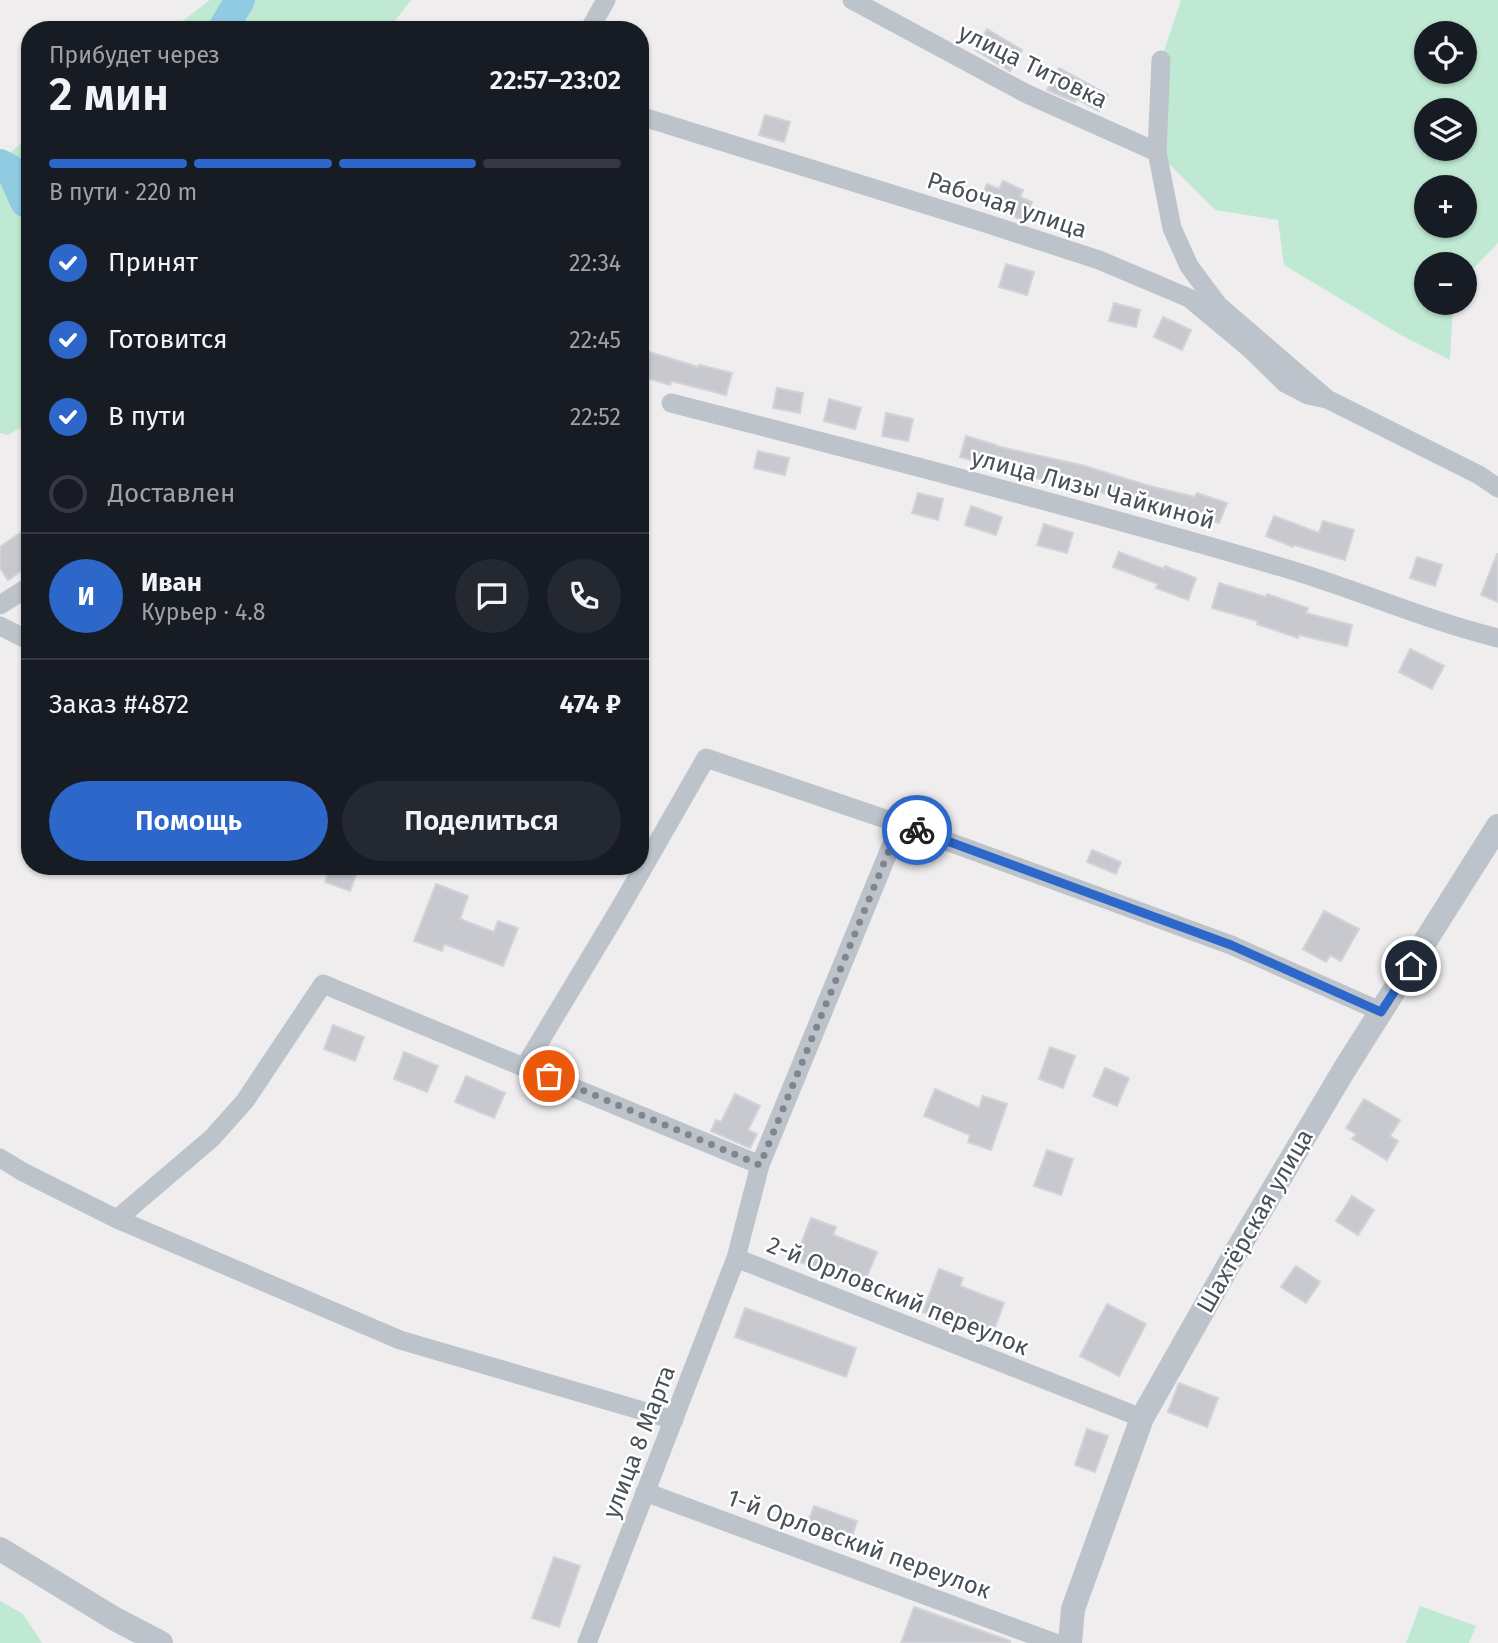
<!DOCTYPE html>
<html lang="ru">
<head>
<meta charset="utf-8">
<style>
	:root { --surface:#171b24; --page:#242831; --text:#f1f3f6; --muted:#9ea1a6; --line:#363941; --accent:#2d67c9 }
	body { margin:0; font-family:"Fira Sans",sans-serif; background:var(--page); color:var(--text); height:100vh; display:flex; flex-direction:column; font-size:26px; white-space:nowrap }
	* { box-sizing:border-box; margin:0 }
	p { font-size:23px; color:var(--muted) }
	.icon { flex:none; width:38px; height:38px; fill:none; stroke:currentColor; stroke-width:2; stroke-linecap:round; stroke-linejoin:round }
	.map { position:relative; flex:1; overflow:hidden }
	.sheet { position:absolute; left:21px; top:21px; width:628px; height:854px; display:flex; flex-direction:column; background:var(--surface); border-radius:28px; box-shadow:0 2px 5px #0004 }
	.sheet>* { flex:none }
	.fabs { position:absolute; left:1414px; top:21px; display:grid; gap:14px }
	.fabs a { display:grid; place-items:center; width:63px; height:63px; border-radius:50%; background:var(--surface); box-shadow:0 2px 5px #0004; font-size:35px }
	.pin { position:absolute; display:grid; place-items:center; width:60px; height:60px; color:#fff; margin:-30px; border:4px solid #fff; border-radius:50%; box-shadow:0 2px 7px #0007 }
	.courier { position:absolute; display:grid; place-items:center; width:70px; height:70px; margin:-35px; border:5px solid #2d67c9; border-radius:50%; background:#fff; color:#222; box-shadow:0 2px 9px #0007 }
	.headline em { font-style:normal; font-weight:600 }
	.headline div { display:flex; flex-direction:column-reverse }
	.headline { display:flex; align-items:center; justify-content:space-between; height:119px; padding:0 28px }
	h1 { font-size:46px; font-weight:600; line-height:52px }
	.bar { display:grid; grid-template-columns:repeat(4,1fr); gap:10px 7px; align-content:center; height:84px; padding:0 28px }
	.bar i { height:9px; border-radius:5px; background:var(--line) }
	.bar .selected { background:var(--accent) }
	.bar p { grid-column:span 4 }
	.line { display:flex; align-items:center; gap:18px; padding:0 28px; border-top:2px solid var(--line) }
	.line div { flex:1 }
	.round { display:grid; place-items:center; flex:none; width:74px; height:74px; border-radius:37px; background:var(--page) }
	ol { padding:0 28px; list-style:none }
	li { display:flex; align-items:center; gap:21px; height:77px }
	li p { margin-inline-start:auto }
	li .icon { padding:7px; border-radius:50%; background:var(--accent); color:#fff; stroke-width:4 }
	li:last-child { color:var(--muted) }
	li i { width:38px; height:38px; border:4px solid var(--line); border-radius:50% }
	.button { display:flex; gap:14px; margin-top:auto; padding:14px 28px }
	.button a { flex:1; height:80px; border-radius:42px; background:var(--accent); color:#fff; font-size:28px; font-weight:600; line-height:80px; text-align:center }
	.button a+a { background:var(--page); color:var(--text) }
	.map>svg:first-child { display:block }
</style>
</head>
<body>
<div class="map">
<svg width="1498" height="1643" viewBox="0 0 1498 1643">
	<rect width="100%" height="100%" fill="#efeded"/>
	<!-- green -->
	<path fill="#bfe9d2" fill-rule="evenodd" d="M210 0H411L388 30H171Z
		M1181 0H1498V243L1465 277V264H1426V303H1453L1450 360 1399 334 1284 265 1278 220 1215 210 1157 152 1161 60ZM1426 33H1465V72H1426ZM1426 110H1465V149H1426ZM1426 187H1465V226H1426Z
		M30 137V422L8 435 0 433V160Z
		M0 1601 23 1614 42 1643H0Z
		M1420 1606 1476 1626 1469 1643H1406Z"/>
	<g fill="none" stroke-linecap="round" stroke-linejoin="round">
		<!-- river -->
		<path stroke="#91cbe1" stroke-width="30" d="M222 30 240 0
			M0 164 11 170 25 202 30 203"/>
	</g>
	<!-- building -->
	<path fill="#c7c9cf" stroke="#d1d3d8" stroke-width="2" d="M987 29 1022 50 1010 71 975 50Z
		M1059 68 1108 95 1099 111 1077 99 1075 102 1047 90Z
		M765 115 790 122 784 142 759 135Z
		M1003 181 1023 190 1020 197 1032 202 1024 221 980 202 987 184 999 189Z
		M1006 264 1034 272 1027 295 999 287Z
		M1114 303 1140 310 1136 327 1109 321Z
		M1163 317 1191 330 1182 350 1154 337Z
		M646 351 698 367 699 365 732 373 726 395 671 381 670 385 640 376Z
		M777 388 803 393 800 413 773 408Z
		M829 399 861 408 855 429 824 421Z
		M886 413 913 419 908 441 882 436Z
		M966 436 996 445V446L1085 466 1146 485 1195 497 1197 493 1227 503 1219 523 1167 506 1165 512 1080 486 1079 489 1051 481 1009 473 1010 471 960 457Z
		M758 451 789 458 785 475 754 468Z
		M918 493 943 499 938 520 912 513Z
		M971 506 1002 517 996 535 965 525Z
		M1274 516 1319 533 1323 521 1354 530 1345 560 1294 545 1293 547 1266 536Z
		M1044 524 1073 533 1067 553 1037 545Z
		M30 526V565L8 580 0 568V547Z
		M1119 552 1164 569 1165 566 1196 578 1188 600 1156 588 1158 584 1113 567Z
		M1497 554H1498V602L1481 595Z
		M1417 557 1442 565 1435 586 1410 578Z
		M1219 583 1266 597 1267 594 1308 608 1306 613 1352 625 1347 646 1299 635 1298 638 1257 624 1258 621 1212 608Z
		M1410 649 1444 666 1432 689 1399 672Z
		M1092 850 1121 862 1116 874 1087 862Z
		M331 866H359L350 891 325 882Z
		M436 884 468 896 460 919 494 932 498 921 518 928 503 966 444 944 442 951 414 941Z
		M1324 911 1359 929 1341 961 1330 955 1326 962 1303 949Z
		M333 1025 364 1037 355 1061 324 1049Z
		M1050 1047 1075 1056 1063 1088 1039 1079Z
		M404 1052 438 1066 427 1092 394 1079Z
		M1105 1068 1129 1078 1117 1106 1093 1096Z
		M466 1076 505 1093 494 1118 455 1102Z
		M935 1089 979 1108 983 1096 1007 1104 991 1150 968 1142 970 1135 924 1116Z
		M735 1094 760 1106 748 1130 757 1134 750 1148 711 1131 716 1120 721 1122Z
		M1364 1099 1400 1120 1390 1136 1398 1141 1387 1160 1352 1139 1356 1134 1346 1128Z
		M1047 1150 1073 1159 1061 1195 1034 1186Z
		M1352 1196 1374 1210 1358 1235 1336 1221Z
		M811 1218 836 1227 833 1235 877 1252 863 1286 795 1260Z
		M1296 1266 1320 1282 1306 1303 1281 1287Z
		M939 1269 963 1278 960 1286 1004 1303 991 1338 923 1312Z
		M1107 1304 1146 1324 1119 1376 1080 1356Z
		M745 1308 856 1348 846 1377 735 1337Z
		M1179 1383 1218 1398 1207 1427 1168 1412Z
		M1087 1429 1108 1436 1095 1472 1075 1465Z
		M814 1506 857 1521 851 1540 807 1525Z
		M554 1557 580 1566 559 1627 532 1618Z
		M914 1607 1010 1641V1643H901Z"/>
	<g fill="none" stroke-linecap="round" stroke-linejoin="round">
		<!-- minor -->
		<path stroke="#bcc3ca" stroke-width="19" d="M852 0 1027 94 1157 152
			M589 30 606 0
			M1161 60 1157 152 1172 228 1189 266 1218 305 1327 399 1479 475 1498 488
			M640 116 982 222 1099 260 1189 298 1249 348 1285 383 1308 395 1327 399
			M671 403C875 455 1079 508 1281 567 1354 588 1424 620 1498 638
			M0 605 30 586
			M0 626 30 641
			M525 1066 620 908 706 758 900 824 1231 945 1382 1012
			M0 1158 23 1172 117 1219 400 1340 674 1420
			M760 1165 900 824
			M117 1219 212 1138 245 1101 323 984 760 1165 736 1258 1142 1418
			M645 1492 1055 1643
			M587 1643 736 1258"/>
		<!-- tertiary -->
		<path stroke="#bcc3ca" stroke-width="24" d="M0 1549 115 1619 161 1643
			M1070 1643 1073 1609 1142 1418 1236 1252 1344 1070 1498 826"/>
	</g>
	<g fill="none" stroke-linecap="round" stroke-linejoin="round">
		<!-- done -->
		<path stroke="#82868c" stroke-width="7" stroke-dasharray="0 12.6" d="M549 1076 760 1165 900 824 917 830"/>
		<!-- route -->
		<path stroke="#2d67c9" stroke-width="9" d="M917 830 1231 945 1381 1012 1411 966"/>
	</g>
	<g text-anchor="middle" stroke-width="5" stroke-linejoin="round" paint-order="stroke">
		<!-- street labels -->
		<g font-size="24" fill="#474f58" stroke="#fff">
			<text transform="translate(1033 66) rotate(26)" y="8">улица Титовка</text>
			<text transform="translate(1007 205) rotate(18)" y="8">Рабочая улица</text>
			<text transform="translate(1093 489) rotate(15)" y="8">улица Лизы Чайкиной</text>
			<text transform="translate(1255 1221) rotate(-60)" y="8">Шахтёрская улица</text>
			<text transform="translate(898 1296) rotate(22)" y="8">2-й Орловский переулок</text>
			<text transform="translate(639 1442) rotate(-69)" y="8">улица 8 Марта</text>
			<text transform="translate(859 1544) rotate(20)" y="8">1-й Орловский переулок</text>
		</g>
	</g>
</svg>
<div class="fabs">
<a><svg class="icon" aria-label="locate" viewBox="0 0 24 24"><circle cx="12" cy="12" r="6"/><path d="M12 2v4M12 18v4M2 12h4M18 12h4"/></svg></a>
<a><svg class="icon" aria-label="layers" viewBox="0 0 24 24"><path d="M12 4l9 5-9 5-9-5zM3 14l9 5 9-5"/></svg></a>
<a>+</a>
<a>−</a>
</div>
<div class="pin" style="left:549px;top:1076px;background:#ea580c"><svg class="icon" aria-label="bag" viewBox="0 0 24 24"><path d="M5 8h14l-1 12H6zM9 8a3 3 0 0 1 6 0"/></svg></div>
<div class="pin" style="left:1411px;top:966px;background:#1f2937"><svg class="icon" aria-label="home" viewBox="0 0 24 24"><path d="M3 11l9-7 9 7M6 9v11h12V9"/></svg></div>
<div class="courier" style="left:917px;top:830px"><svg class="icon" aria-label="bike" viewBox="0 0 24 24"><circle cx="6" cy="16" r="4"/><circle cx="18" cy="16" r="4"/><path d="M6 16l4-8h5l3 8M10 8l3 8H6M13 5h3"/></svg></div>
<section class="sheet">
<div class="headline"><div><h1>2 мин</h1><p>Прибудет через</p></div><em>22:57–23:02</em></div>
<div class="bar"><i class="selected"></i><i class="selected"></i><i class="selected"></i><i></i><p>В пути · 220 m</p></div>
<ol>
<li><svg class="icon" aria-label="check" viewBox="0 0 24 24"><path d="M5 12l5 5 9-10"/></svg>Принят<p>22:34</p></li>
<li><svg class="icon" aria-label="check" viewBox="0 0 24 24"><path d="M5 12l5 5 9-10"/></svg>Готовится<p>22:45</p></li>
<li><svg class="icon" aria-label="check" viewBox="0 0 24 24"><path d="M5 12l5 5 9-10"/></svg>В пути<p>22:52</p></li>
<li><i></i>Доставлен</li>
</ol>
<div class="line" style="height:126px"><b class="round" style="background:var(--accent);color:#fff">И</b><div><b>Иван</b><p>Курьер · 4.8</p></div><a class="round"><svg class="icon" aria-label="chat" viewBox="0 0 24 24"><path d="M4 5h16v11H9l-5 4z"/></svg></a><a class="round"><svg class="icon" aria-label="phone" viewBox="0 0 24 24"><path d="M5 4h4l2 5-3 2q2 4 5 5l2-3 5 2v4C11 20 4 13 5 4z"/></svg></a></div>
<div class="line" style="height:91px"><div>Заказ #4872</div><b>474 ₽</b></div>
<div class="button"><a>Помощь</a><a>Поделиться</a></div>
</section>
</div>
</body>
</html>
